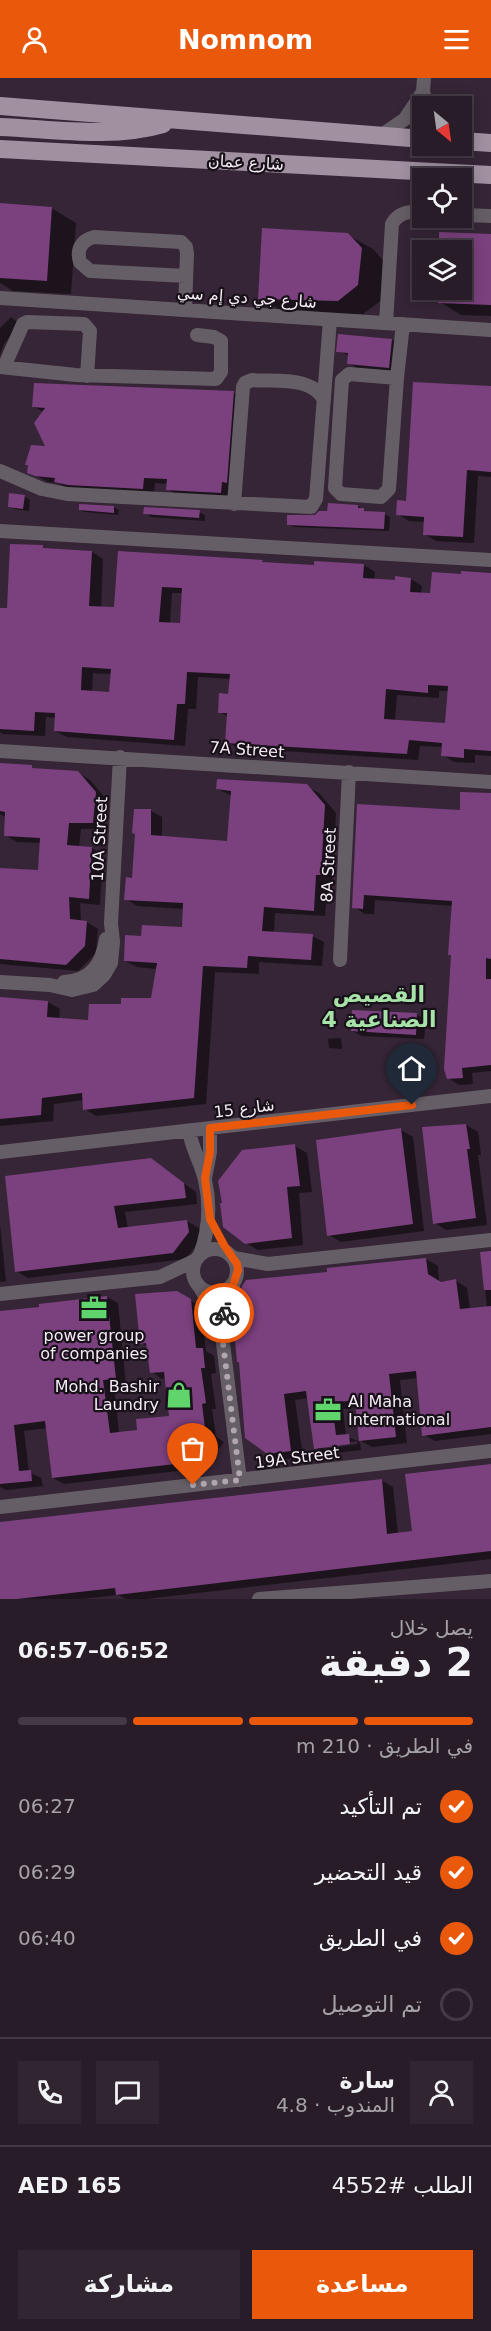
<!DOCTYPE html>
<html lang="ar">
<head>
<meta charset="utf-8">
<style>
	:root { --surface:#281c28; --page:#302530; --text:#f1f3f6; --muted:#a5a1a8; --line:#443a45; --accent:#ea580c }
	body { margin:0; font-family:"DejaVu Sans","Noto Naskh Arabic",sans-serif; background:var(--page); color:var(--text); direction:rtl; height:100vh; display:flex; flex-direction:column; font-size:22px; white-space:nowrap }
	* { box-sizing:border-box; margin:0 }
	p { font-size:20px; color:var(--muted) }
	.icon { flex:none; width:33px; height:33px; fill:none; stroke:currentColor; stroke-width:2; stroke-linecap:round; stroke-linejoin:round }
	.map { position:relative; height:1521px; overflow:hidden; direction:ltr }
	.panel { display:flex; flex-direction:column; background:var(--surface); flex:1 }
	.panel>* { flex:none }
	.needle { width:39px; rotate:151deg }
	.controls { position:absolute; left:412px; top:18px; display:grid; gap:12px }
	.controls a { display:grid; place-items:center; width:60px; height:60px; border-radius:0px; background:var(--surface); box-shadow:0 3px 15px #0003,0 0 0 2px var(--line); font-size:30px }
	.pin { position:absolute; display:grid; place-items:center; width:51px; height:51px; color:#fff; margin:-62px -26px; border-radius:50% 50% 50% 0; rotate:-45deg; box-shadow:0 0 6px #0007 }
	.pin .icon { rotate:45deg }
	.courier { position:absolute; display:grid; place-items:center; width:60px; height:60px; margin:-30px; border:4px solid #ea580c; border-radius:50%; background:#fff; color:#222; box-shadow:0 2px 8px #0007 }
	.headline em { font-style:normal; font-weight:700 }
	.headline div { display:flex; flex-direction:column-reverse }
	.headline { display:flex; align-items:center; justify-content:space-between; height:102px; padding:0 18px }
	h1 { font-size:39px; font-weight:700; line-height:45px }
	.bar { display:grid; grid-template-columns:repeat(4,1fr); gap:9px 6px; align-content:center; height:72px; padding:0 18px }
	.bar i { height:8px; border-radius:4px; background:var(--line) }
	.bar .current { background:var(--accent) }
	.bar p { grid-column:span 4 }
	.line { display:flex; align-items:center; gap:15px; padding:0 18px; border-top:2px solid var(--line) }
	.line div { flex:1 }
	.round { display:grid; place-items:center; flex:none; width:63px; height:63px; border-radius:0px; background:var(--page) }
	ol { padding:0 18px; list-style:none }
	li { display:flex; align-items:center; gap:18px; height:66px }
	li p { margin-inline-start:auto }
	li .icon { padding:6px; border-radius:50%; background:var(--accent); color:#fff; stroke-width:4 }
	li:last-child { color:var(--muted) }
	li i { width:33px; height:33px; border:3px solid var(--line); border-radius:50% }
	.primary-button { display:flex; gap:12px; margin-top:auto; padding:12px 18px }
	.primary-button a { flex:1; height:69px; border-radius:0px; background:var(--accent); color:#fff; font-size:24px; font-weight:700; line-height:69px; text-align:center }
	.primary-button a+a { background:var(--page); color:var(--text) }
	header { display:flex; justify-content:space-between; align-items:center; height:78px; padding:0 18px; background:var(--accent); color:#fff; font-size:27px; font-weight:700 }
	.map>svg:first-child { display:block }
</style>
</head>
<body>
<header><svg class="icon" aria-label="menu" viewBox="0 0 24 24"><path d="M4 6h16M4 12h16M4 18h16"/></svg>Nomnom<svg class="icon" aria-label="person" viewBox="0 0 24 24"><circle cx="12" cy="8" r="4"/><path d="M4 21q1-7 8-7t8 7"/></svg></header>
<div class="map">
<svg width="491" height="1521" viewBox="0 0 491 1521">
	<rect width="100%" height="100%" fill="#352536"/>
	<!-- shadow -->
	<path fill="#0007" fill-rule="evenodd" d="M0 127 51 130 76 145 71 216 13 213 0 205Z
		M441 156 491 158V238L461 237 440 224V212H462V172H440Z
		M348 157 373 171 386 186 383 221 363 236 285 235 260 220Z
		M11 239 20 246 4 266 0 277V250Z
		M392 262 400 267 397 293 357 290 349 285 350 278 338 273Z
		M491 310V399L478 398 474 465 436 463 424 456 425 444 409 443 398 436Z
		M233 314 244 321 232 421 179 418 168 411V406L155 405 154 417 67 410 58 405 48 404 29 394 47 369 44 334 34 329Z
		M24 418 30 422 29 433 15 431 10 428Z
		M358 428 369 435 384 436 390 439 389 453 294 449 288 446Z
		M114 429 119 432 118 437 85 434 80 432Z
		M199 434 205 437V443L151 439 145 435Z
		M42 469 48 472 92 474 103 481 101 530 115 531 119 475 262 483 266 486 315 489 364 487 375 494 374 503 396 504V500L411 501 422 508 421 516H431L462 498 491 496V678L475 677V685L454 684 443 677V669L420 668 418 682 238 670 227 664 228 639 220 634 230 617 231 601 198 599 196 631H188L185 668 67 659 55 653 56 640 46 639 45 658 3 656 0 654V531L9 532ZM172 515H183L181 546H170ZM93 595 112 596 110 616 92 614ZM439 613H449L447 646 395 643 397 617 439 620Z
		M0 687 78 695 90 702 107 722 104 751H81L79 769 92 770 103 777 100 827 80 825 81 844H87L98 851 96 875 78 893 0 886V791L39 793 41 765 17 764 5 757V739L0 736Z
		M306 708 319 715 336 735 332 803H328L325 838 275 835 274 855 312 858 324 864 322 888 259 884V896L215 894 206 1026 96 1038 85 1031 84 1022 54 1026 53 1043 0 1048V920L48 924 60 931 59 941 89 944 122 928 153 922 157 891 137 889 125 883 143 860 183 851 184 831 137 828 126 821 133 801 151 733 162 739V759L229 764 232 718 218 711Z
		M491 717V993L472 995 473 1006 459 1007 448 1000 453 828 375 822 374 836H365L354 829 358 727 462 733Z
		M416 936 426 942 424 961 362 958 352 953Z
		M339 960 341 961 342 971 329 970 328 961Z
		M466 1047 478 1054 481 1077H478L487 1147 446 1152 435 1145Z
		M401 1052 413 1059 424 1153 341 1164 329 1157Z
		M295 1068 307 1075 312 1114 299 1115 303 1167 258 1172 246 1165Z
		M150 1082 196 1114 197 1126 125 1134 128 1151 187 1143 199 1150 201 1162 185 1181 28 1200 16 1193Z
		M0 1147 6 1203 0 1204Z
		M491 1175V1356L435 1363 424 1357 418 1300 400 1302 407 1365 372 1369 361 1363 357 1329 343 1331 346 1358 360 1364 361 1372 327 1376 315 1370 309 1320 295 1322 303 1379 280 1382 247 1359 329 1196 426 1181 438 1188 439 1204 456 1203 467 1210 470 1231 487 1230 482 1176ZM357 1363 358 1366 324 1371V1368Z
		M176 1214 201 1229 206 1273 214 1278 216 1295 211 1296 216 1331H212L216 1359 224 1364 204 1390 64 1406 53 1400 47 1350 24 1353 29 1394 41 1400 43 1408 6 1412 0 1409V1235L107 1219 118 1225 126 1306 114 1307 119 1355 139 1353 171 1339 166 1300 162 1301 152 1294 148 1269 142 1265Z
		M491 1387V1481L146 1521H126L118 1517 81 1521H0V1445L381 1402 393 1409 398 1456 413 1455Z"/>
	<!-- building -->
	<path fill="#7b407e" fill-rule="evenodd" d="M0 125 52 129 47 203 0 200Z
		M262 150 348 155 362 170 358 207 338 223 258 221Z
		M439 154 491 156V227L438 225V212H462V172H439Z
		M338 256 392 261 389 290 347 286 348 275 336 274Z
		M413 304 491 308V394L467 392 463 459 423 457 424 439 396 437 397 422 406 423Z
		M34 305 234 313 227 405 222 404 221 415 166 412 167 401 144 400 143 411 68 407 54 404 55 400 35 398 27 395 28 387H25L31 367 45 368 34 345 45 330 32 329Z
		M9 415 25 417 23 431 8 429Z
		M328 425 358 427V430H364V433L385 434 384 451 287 447V437H315L319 433H327Z
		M79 426 114 428V435L79 432Z
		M144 429 200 432 199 440 143 436Z
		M10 466 43 467V470L92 473 89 528 114 529 118 473 263 482 262 484 314 487V483L364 486 363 500 395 502V498L411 500 410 514 430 515 432 494 461 496V493L491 495V673L464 671V680L441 678 442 665 409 662 407 676 225 665 227 635H218L219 615 228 616 230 596 187 594 185 626H177L174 662 54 653 55 635 35 634 34 653 0 651V530H7ZM162 509 182 510 180 545 159 544ZM82 589 111 591 109 614 81 612ZM428 607 448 608 445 645 384 641 386 611 428 615Z
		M0 685 32 687V690L78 693 96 714 93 745H69L67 767 92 769 89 821 69 819 70 841 87 843 85 868 66 887 0 881V790L38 792 40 760 4 758 5 734 0 733Z
		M217 701 307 706 325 727 321 797H316L314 833 264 829 262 853 313 856 311 882 248 878 247 890 203 888 194 1020 83 1032 82 1015 42 1020 41 1037 0 1041V919L48 923 47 939 88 942 89 926H121V920H151L157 885 124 883 125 857 141 858 142 847 182 849 183 825 124 822 126 799 132 800 135 756 132 755 134 731H151V757L227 763 231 713 216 711Z
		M460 714 491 715V881L486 880V901H491V987L462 990 463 1000 447 1001 444 991 451 877H448L452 823 364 817 363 831 352 830 357 726 460 732Z
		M352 932 417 935 416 957 351 953Z
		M466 1046 470 1071H467L476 1140 433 1146 422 1049Z
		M401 1050 413 1146 327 1158 316 1062Z
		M295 1066 300 1108 287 1109 292 1160 245 1166 223 1149 220 1125H222L218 1103 242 1072Z
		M151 1080 184 1105 186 1120 114 1128 118 1150 187 1142 189 1154 173 1175 15 1194 5 1098Z
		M491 1173V1212H484L480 1174Z
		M426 1180 428 1196 441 1204 456 1201 460 1231 491 1228V1349L422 1358 416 1293 389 1296 396 1359 359 1363 355 1322 332 1325 336 1357 349 1356 350 1366 314 1371 306 1313 284 1316 291 1373 267 1376 245 1360 239 1284H237L233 1241 242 1208 246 1202 327 1194V1190Z
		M177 1213 191 1221 196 1270H203L205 1290H201L206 1325 202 1326 206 1358 215 1357 193 1384 52 1400 45 1343 14 1347 19 1393 31 1392 32 1403 0 1406V1233L39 1229V1226L107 1218 116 1301 103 1302 110 1355 137 1352 136 1341 169 1338 164 1294 150 1295 146 1265 140 1266 135 1216Z
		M491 1386V1473L116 1517 115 1510 17 1521H0V1444L382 1401 387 1456 412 1453 405 1396Z"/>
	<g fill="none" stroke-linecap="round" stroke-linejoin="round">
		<!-- minor -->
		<path stroke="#665e66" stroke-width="14" d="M424 0 423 14 428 28
			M379 59 405 41 423 14
			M462 137 491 138
			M0 220 491 252
			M185 232 187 176 186 169 181 164 94 159C82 162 76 171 80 184L90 193 186 198
			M386 245 392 146C399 134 409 133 423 134
			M0 289 76 297 216 301 221 294V263L214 259 197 257
			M4 289 23 246 27 244 84 246 90 253 87 298
			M349 296 397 300 389 411 381 419 341 416 335 410 342 302Z
			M397 300 403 246
			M0 393 42 411 67 416 311 429 316 421 330 242
			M234 426 243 309 245 305 252 302C276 304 312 298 324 322
			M0 453 491 482
			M0 673 491 704
			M340 882 349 694
			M0 904 50 907 72 912 93 907 104 897 111 885 113 864 111 845 120 679
			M64 904C91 903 102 886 106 861
			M189 1053C192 1071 201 1085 205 1102 211 1128 209 1152 200 1177
			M0 1074 491 1018
			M205 1100 210 1074V1050
			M193 1193a22 22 0 1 1 44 0a22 22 0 1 1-44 0Z
			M234 1180 268 1186 491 1162
			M201 1211 221 1249 240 1402
			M0 1216 160 1199 196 1182
			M221 1249 233 1208
			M0 1429 491 1373
			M259 1521 491 1503"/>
		<!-- major -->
		<path stroke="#a090a0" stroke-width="18" d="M0 28 423 61
			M0 49C53 51 111 61 163 46
			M462 63 491 65
			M0 71 491 97"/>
	</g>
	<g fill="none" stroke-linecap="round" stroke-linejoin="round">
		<!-- done -->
		<path stroke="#b2a5b2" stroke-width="6" stroke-dasharray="0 10.8" d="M193 1407 240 1402 221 1249 224 1235"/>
		<!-- route -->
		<path stroke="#ea580c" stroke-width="8" d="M224 1235 238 1192 237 1186 224 1167 210 1141 205 1100 210 1074V1050L412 1027"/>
	</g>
	<!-- icons -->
	<defs>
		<g id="office-bare" transform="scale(2.07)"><path d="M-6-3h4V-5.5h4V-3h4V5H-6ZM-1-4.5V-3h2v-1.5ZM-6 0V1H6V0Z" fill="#60d56b" stroke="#181119" stroke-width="2.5" paint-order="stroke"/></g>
		<g id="shop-bare" transform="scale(2.07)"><path d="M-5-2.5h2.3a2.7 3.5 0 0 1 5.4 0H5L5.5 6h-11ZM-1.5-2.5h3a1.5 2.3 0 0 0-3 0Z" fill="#60d56b" stroke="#181119" stroke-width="2.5" paint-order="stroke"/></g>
	</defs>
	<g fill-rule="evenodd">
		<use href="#office-bare" x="94" y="1230"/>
		<use href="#shop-bare" x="179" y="1317"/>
		<use href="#office-bare" x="328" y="1332"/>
	</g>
	<g text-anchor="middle" stroke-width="4.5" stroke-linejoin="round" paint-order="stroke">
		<!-- street labels -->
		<g font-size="16" fill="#f5eaf5" stroke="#181119">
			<text transform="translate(246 84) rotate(3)" y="6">شارع عمان</text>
			<text transform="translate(247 219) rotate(4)" y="6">شارع جي دي إم سي</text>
			<text transform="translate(247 671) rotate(4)" y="6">7A Street</text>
			<text transform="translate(99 761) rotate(-87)" y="6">10A Street</text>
			<text transform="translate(328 787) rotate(-87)" y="6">8A Street</text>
			<text transform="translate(244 1030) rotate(-7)" y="6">شارع 15</text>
			<text transform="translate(297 1379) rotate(-7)" y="6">19A Street</text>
		</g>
		<!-- poi labels -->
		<g font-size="16" fill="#f5eaf5" stroke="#181119">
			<text x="94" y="1263">power group<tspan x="94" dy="18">of companies</tspan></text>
			<text x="159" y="1314" text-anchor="end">Mohd. Bashir<tspan x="159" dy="18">Laundry</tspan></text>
			<text x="348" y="1329" text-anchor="start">Al Maha<tspan x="348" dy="18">International</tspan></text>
		</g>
		<!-- district labels -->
		<g font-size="22" font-weight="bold" fill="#a7e2a9" stroke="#181119">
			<text x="379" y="924">القصيص<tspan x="379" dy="25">الصناعية 4</tspan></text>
		</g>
	</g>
</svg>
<div class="controls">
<a><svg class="needle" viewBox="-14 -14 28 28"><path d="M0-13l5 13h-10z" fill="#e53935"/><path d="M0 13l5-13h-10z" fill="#a5a1a8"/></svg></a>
<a><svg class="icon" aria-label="locate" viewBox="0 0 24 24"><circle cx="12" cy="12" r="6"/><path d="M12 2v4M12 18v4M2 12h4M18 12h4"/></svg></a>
<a><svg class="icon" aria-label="layers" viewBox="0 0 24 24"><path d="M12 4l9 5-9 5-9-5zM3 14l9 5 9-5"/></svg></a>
</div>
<div class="pin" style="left:193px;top:1407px;background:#ea580c"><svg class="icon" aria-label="bag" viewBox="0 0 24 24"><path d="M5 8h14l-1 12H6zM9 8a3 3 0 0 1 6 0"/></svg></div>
<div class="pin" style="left:412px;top:1027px;background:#1f2937"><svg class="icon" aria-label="home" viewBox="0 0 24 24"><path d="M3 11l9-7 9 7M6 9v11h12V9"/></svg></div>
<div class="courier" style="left:224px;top:1235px"><svg class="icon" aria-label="bike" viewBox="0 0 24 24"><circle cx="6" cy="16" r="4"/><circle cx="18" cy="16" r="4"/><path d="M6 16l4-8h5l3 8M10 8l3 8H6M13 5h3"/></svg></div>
</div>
<section class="panel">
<div class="headline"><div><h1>2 دقيقة</h1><p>يصل خلال</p></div><em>06:52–06:57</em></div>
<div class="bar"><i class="current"></i><i class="current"></i><i class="current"></i><i></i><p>في الطريق · 210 m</p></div>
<ol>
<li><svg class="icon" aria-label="check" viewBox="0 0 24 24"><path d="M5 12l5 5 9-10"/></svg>تم التأكيد<p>06:27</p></li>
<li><svg class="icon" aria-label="check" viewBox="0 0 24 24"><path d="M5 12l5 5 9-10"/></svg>قيد التحضير<p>06:29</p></li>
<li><svg class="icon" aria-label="check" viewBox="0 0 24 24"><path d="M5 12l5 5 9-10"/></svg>في الطريق<p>06:40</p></li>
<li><i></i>تم التوصيل</li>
</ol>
<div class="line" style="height:108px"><a class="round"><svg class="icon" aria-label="person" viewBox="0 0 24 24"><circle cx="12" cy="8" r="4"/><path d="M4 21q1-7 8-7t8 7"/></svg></a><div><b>سارة</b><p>المندوب · 4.8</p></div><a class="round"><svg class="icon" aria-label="chat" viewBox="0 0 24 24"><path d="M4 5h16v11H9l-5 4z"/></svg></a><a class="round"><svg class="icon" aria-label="phone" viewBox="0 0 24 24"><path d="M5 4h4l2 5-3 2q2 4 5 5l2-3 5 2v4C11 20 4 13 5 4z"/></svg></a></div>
<div class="line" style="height:78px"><div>الطلب #4552</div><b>AED 165</b></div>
<div class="primary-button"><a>مساعدة</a><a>مشاركة</a></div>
</section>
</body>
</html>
